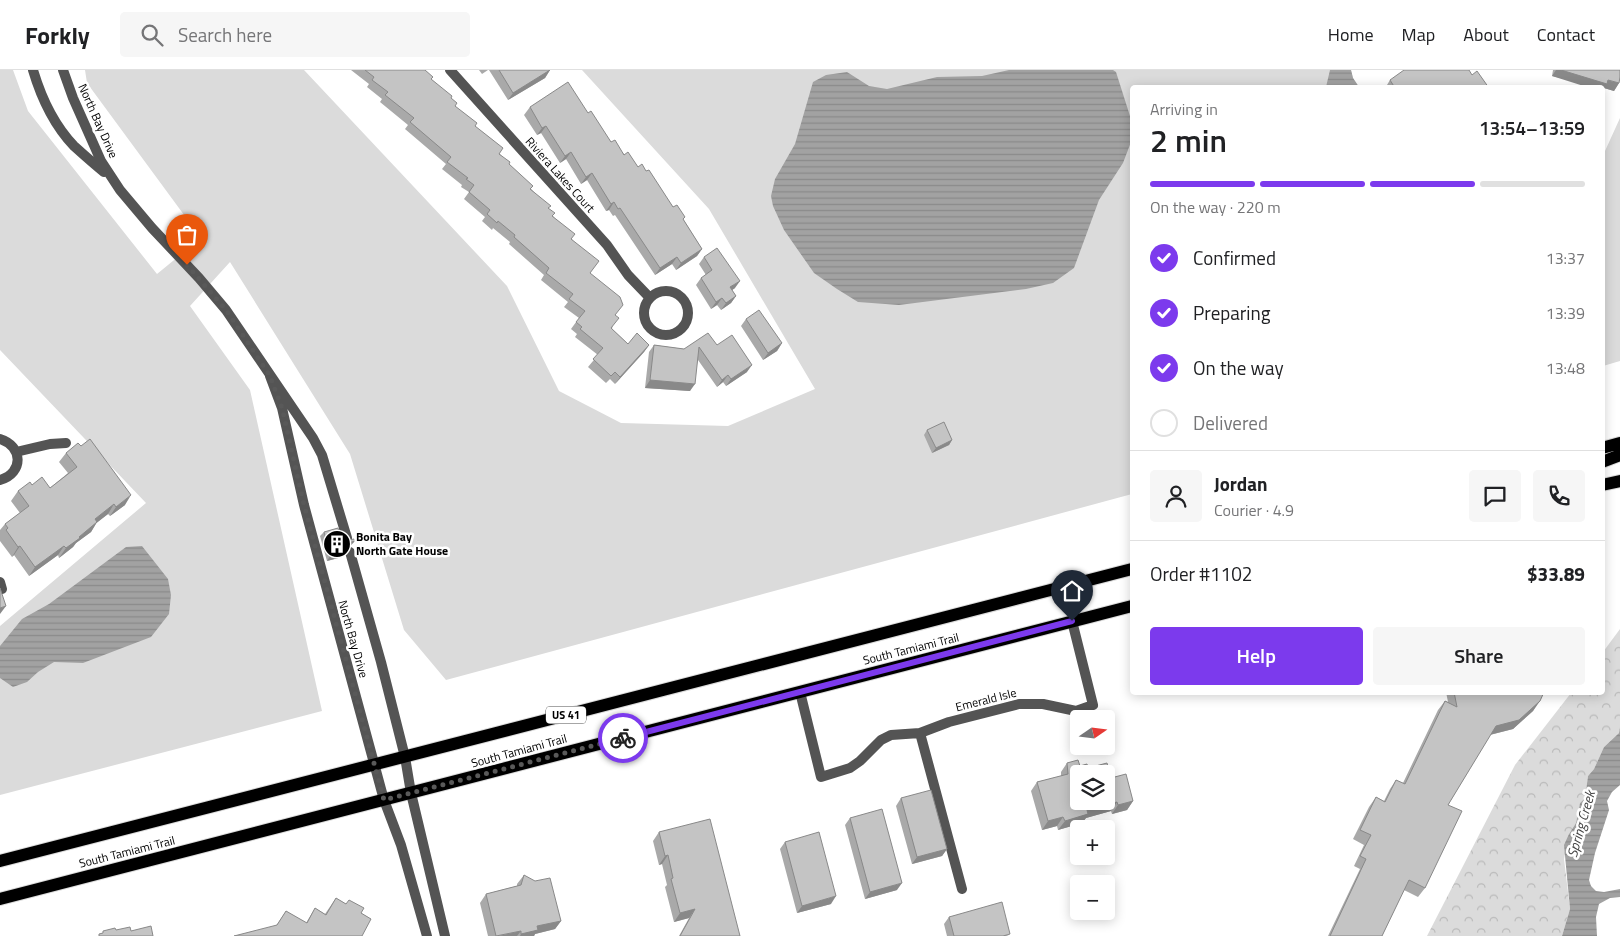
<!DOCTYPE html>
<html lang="en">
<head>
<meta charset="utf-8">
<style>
	:root { --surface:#fff; --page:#f6f6f6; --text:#202124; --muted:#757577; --line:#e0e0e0; --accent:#7c3aed }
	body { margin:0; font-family:"Titillium Web",sans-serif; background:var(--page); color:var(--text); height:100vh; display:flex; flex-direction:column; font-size:19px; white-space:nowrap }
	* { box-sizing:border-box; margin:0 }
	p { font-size:16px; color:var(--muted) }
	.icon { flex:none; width:28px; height:28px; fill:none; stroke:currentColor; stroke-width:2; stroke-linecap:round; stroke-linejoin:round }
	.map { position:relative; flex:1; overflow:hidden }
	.details { position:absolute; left:1130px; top:15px; width:475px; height:610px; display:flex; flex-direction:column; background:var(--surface); border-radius:5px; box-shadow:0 2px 12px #0003 }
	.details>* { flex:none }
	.needle { width:32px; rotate:76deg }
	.buttons { position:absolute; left:1070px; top:640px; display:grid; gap:10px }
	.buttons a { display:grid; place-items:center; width:45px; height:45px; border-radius:5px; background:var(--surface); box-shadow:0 2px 12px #0003; font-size:25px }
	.pin { position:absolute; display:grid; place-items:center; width:42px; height:42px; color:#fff; margin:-51px -21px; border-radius:50% 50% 50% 0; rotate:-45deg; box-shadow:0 0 5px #0007 }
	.pin .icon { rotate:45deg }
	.courier { position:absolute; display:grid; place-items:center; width:50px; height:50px; margin:-25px; border:4px solid #7c3aed; border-radius:50%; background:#fff; color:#222; box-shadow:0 1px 6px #0007 }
	.head em { font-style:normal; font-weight:600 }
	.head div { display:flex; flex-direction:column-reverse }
	.head { display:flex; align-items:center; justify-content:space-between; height:85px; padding:0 20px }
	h1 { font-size:32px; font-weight:600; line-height:38px }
	.bar { display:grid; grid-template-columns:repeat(4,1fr); gap:8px 5px; align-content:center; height:60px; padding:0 20px }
	.bar i { height:6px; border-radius:4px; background:var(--line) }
	.bar .current { background:var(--accent) }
	.bar p { grid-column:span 4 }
	.line { display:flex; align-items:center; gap:12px; padding:0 20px; border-top:1px solid var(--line) }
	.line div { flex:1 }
	.round { display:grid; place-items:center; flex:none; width:52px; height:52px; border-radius:5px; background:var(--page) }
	ol { padding:0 20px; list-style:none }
	li { display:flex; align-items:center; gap:15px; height:55px }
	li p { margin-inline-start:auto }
	li .icon { padding:5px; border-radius:50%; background:var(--accent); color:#fff; stroke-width:4 }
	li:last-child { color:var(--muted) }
	li i { width:28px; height:28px; border:2px solid var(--line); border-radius:50% }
	.primary-button { display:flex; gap:10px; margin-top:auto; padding:10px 20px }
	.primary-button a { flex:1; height:58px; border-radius:5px; background:var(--accent); color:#fff; font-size:20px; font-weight:600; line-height:58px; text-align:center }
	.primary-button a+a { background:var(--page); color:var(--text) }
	header { display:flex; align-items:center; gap:30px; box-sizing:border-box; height:70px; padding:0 25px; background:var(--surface); border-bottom:1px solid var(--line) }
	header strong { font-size:24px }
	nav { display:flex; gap:28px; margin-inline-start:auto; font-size:18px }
	.search { width:350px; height:45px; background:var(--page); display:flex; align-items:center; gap:12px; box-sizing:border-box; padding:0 18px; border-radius:5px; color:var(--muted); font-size:19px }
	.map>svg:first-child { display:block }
</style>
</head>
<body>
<header>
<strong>Forkly</strong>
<div class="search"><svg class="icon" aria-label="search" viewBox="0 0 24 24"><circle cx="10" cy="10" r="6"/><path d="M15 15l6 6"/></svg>Search here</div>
<nav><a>Home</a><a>Map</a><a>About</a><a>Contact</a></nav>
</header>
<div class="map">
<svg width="1620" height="866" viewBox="0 0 1620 866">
	<defs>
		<pattern id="forest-crowns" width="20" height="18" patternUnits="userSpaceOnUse" patternTransform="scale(1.25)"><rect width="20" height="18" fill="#dbdbdb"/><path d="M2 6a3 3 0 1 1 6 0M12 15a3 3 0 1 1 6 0" fill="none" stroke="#bababa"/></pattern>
		<pattern id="water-rules" width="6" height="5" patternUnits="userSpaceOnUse" patternTransform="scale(1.25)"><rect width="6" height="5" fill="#a2a2a2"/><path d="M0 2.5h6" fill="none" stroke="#8a8a8a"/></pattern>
	</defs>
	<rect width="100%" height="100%" fill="#fff"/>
	<!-- green -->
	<path fill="#dbdbdb" d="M0 0H13L28 41 157 204 201 168 87 13 85 0H304L507 216 559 321 621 353 728 356 815 319 709 139 582 0H1351L1353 8 1359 17 1132 18V424L446 610 404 560 350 384 230 192 190 236 250 320 322 641 0 725V556L146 433 0 280Z
		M1620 48V291L1603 296V81H1605Z"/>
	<!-- forest -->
	<path fill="url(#forest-crowns)" d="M1620 559V657L1619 663 1604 677 1594 699 1588 706 1585 728 1580 733 1576 753 1569 764 1564 789 1570 839 1562 866H1427L1515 695 1571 623 1602 622 1603 582Z"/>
	<!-- water -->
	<path fill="url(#water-rules)" d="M1009 0H1113L1116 2 1130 46 1131 72 1123 93 1099 130 1074 198 1053 213 1026 219 899 235 858 232 837 219 814 203 784 160 773 136 771 126 775 109 795 74 813 12 826 5 847 2 869 16 887 19 937 7 982 6Z
		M1330 0H1351L1353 8 1359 17H1326Z
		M142 476 168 509 171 525 169 544 151 567 83 593 54 592 38 602 27 612 13 617 0 608V576L22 549 49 534 126 477Z
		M1620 657V715L1612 722 1607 731 1609 740 1595 783 1589 810 1591 816 1596 821 1604 822 1620 819V827L1610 828 1599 834 1596 847 1597 866H1562L1570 839 1564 775 1569 764 1576 753 1580 733 1585 728 1588 706 1594 699 1604 677 1619 663Z"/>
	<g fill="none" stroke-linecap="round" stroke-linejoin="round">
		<!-- primary casing -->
		<g stroke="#dbdbdb" stroke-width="14">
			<path id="primary" d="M1602 378 1620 373
				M1602 392 1620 385
				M1602 415 1620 411
				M0 791 1132 499
				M0 829 1132 536"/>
		</g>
		<!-- street -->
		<path stroke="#545454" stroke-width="10" d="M33 0C41 27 55 56 74 76 84 85 94 94 104 102
			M63 0 73 28 101 91 120 120 152 158 199 208 226 240 313 368 322 385 347 468
			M450 0 607 175 628 205 650 228
			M644 243a22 22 0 1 1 44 0a22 22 0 1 1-44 0Z
			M270 306 282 338 304 435 384 730 401 775 427 866
			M0 369C23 376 24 403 0 410
			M16 382 50 374 66 373
			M350 482 381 592 405 687 411 723 445 866
			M0 512 2 519
			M800 622 821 707 850 698 860 691 881 670 891 665 920 663 949 652 1019 634H1043L1076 641 1093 635 1072 551
			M920 663 962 819"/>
		<!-- primary -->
		<use href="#primary" stroke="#000" stroke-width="12"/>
	</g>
	<!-- wall -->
	<path fill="#a9a9a9" d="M351 0H425L431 9 451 28 455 36 475 56 549 139 553 146 572 169 590 203 615 245 612 259 628 274 649 275 644 282 615 314 610 309 606 313 588 297 598 285 575 267 577 264 571 259 579 248 564 237 568 232 541 210 544 205 509 174 510 172 493 158 492 160 482 151 485 147 464 129 469 122 461 117 462 115 442 99 446 94 405 59 408 55 380 32 382 29 367 17 369 14Z
		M479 0H488L482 4Z
		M489 0H550L545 8 508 30Z
		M1553 0H1620L1619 13 1614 21 1604 18 1602 20V18L1552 6Z
		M1472 5 1489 18H1389L1387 15 1390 10Z
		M530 37 588 43 611 72 638 97 646 101 673 137 683 149 702 179 697 186 676 200 672 194 655 205 615 145 613 146 609 140 606 141 587 110 581 114 566 89 560 93 541 63 537 65 524 45Z
		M704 187 735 218 732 220 736 226 731 233 721 240 717 235 711 239 696 215 701 208 706 205 699 194Z
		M746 249 782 273 777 281 763 290 741 256Z
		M654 275 684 279 717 275 747 302 726 316 723 312 717 317 698 290 690 321 645 318 649 282Z
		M927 360 952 370 949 375 932 383 924 365Z
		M66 383 125 435 110 446 108 444 97 452 91 462 76 473 73 477 59 488 58 485 29 506 14 485 12 487 0 471V460L5 454 20 443 11 431 18 421 32 415 50 418 68 403 59 392Z
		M324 462 340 466 349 470 355 471 351 475 347 477 342 487 327 491 320 466Z
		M1446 622H1544L1533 641 1513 659 1490 665 1448 735 1425 818 1418 827 1404 820 1382 866H1328L1360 799 1354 796 1364 775 1353 769 1369 737 1376 727 1384 731 1390 719 1396 710 1403 713 1438 640 1445 631 1448 632Z
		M1067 693 1088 698 1111 708 1133 731 1127 740 1112 744 1111 741 1086 748 1082 753 1058 760 1057 756 1042 760 1031 721 1037 712 1061 706V702Z
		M901 728 947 779 942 786 912 794 896 736Z
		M850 748 897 820 865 829 845 755Z
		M659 762 740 866H679L689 848 674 852 665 817 667 815 662 794 659 795 653 771Z
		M785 772 831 834 797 843 780 779Z
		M524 805 561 851 555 859 535 864 534 866H488L480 833 486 824 517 816V814Z
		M336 828 371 849 276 856 286 841 306 853 315 838 325 844Z
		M949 847 1009 866H947L944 854Z"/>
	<!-- shaded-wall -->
	<path fill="#898989" d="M550 0 545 8 508 30 513 23Z
		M1556 0H1561L1619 13 1614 21 1604 18 1602 20V18H1590L1552 6Z
		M546 56 541 63 537 65 542 58Z
		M571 82 566 89 560 93 565 86Z
		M592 103 587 110 581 114 586 107Z
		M614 132 609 140 606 141 611 134Z
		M702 179 697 186 676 200 681 193Z
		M677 187 672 194 655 205 660 198Z
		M740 211 735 218 725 225 730 217Z
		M736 226 731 233 721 240 726 233Z
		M722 228 717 235 711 239 716 232Z
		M782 273 777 281 763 290 768 283Z
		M649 275 644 282 615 314 620 307Z
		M752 295 747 302 726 316 731 309Z
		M728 305 723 312 717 317 722 310Z
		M650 310 695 314 690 321 645 318Z
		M952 370 949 375 932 383 936 378Z
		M131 425 125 435 110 446 116 437Z
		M114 434 108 444 89 459 95 449Z
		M97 452 91 462 76 473 73 477 59 488 66 478Z
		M355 471 351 475 345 478 348 473Z
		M20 476 14 485 12 487 18 477Z
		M64 476 58 485 29 506 35 497Z
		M347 479 344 483 346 482 342 487 327 491 330 486Z
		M6 536 0 544V538Z
		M1540 631 1533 641 1513 659 1489 665 1496 656Z
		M1133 731 1127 740 1112 744 1118 735Z
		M1117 732 1111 741 1086 748 1082 753 1058 760 1065 751 1087 740Z
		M1063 747 1057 756 1042 760 1048 751Z
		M947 779 942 786 912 794 917 787Z
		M668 785 662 794 659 795 665 786Z
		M902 813 897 820 865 829 870 822Z
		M836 826 831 834 797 843 802 836Z
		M695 839 689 848 674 852 680 843Z
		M561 851 555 859 535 864 534 866H520L521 864 537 856Z
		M521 861 517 866H499Z"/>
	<!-- building -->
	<path fill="#c4c4c4" stroke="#898989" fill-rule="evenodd" d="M365 0H425L433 7 431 9 452 26 451 28 457 33 455 36 477 53 475 56 503 78 499 84 510 92 509 94 533 116 530 119 551 136 548 138 555 143 552 146 575 164 571 169 599 191 590 203 620 227 623 235 615 245 619 248 611 258 628 274 637 263 649 275 620 307 615 302 611 306 593 289 603 278 580 259 582 257 576 252 585 241 569 229 573 224 546 203 549 198 514 167 515 165 498 151 497 153 487 144 490 140 469 122 474 115 466 109 468 108 447 92 451 87 410 52 414 48 385 25 388 22 372 10 374 7Z
		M499 0H550L513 23Z
		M1404 0H1469L1472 5 1477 1 1489 18H1395L1390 10Z
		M1561 0H1620V7L1619 13 1608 10 1607 14Z
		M568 12 588 43 591 41 611 72 615 70 624 85 628 82 638 97 642 94 646 101 649 100 673 137 677 135 685 147 683 149 702 179 681 193 677 187 660 198 620 138 618 139 614 132 611 134 592 103 586 107 571 82 565 86 546 56 542 58 530 37Z
		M717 178 740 211 730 217 736 226 726 233 722 228 716 232 701 208 712 200 704 187Z
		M759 240 782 273 768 283 746 249Z
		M708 263 717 275 732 265 752 295 731 309 728 305 722 310 699 277 695 314 650 310 654 275 684 279Z
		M944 352 952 370 936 378 927 360Z
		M90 369 131 425 116 437 114 434 95 449 97 452 79 467 80 468 66 478 64 476 35 497 20 476 18 477 6 460 8 458 5 454 29 436 18 421 30 412 32 415 42 407 50 418 77 397 66 383 78 373 81 376Z
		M338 458 340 466 344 465 349 470 354 469 355 471 348 473 347 479H345L346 482 330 486 324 462Z
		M0 518 6 536 0 538Z
		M1454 622H1544L1540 631 1519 650 1496 656 1448 735 1462 741 1425 818 1409 810 1382 866H1330L1366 789 1360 786 1371 765 1360 760 1376 727 1385 732 1396 710 1405 714 1445 631 1457 637Z
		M1078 690 1080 696 1087 694 1088 698 1107 693 1111 708 1126 704 1133 731 1118 735 1117 732 1087 740 1088 744 1065 751 1063 747 1048 751 1037 712 1068 704 1067 693ZM1079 704H1106V731H1079Z
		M931 720 947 779 917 787 901 728Z
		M882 739 902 813 870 822 850 748Z
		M710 749 740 866H680L695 839 680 843 671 809 673 808 668 785 665 786 659 762Z
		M819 762 836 826 802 836 785 772Z
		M524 805 535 811 550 808 561 851 537 856 538 860 521 864V861L496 866 486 824 521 815Z
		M336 828 346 834 349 830 364 838 361 843 371 849 362 866H234L277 855 286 841 307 853 315 838 326 845Z
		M1002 832 1010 864 1003 866H954L949 847Z
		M151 856 153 866H99V864L103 863V861L115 858 116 860 130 857 131 861Z"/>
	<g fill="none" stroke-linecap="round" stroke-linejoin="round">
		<!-- done -->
		<path stroke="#595959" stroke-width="5" stroke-dasharray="0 9" d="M187 195 226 240 270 306 282 338 304 435 384 730 623 668"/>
		<!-- route -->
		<path stroke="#7c3aed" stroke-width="6" d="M623 668 1072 551"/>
	</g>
	<!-- icons -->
	<defs>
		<g id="building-disc" transform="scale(1.4375)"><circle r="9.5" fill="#000" stroke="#fff"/><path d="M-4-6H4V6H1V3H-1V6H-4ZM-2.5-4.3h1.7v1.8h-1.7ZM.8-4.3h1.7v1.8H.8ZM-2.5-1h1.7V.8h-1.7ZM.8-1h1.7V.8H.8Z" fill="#fff"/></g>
	</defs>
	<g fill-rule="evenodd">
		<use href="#building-disc" x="337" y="474"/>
	</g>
	<g text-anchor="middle" stroke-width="5" stroke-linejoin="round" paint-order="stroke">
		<!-- shield labels -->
		<rect fill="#fff" stroke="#4c4c4c" stroke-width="1" x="546" y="636.5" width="40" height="17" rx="4"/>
		<g font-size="11" font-weight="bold" fill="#000">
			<text x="566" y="649">US 41</text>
		</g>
		<!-- street labels -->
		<g font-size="12" fill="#000" stroke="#fff">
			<text transform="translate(98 51) rotate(66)" y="4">North Bay Drive</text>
			<text transform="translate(560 105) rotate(48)" y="4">Riviera Lakes Court</text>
			<text transform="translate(353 569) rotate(74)" y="4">North Bay Drive</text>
			<text transform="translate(911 579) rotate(-14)" y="4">South Tamiami Trail</text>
			<text transform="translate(986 630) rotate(-14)" y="4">Emerald Isle</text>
			<text transform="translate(519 681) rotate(-15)" y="4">South Tamiami Trail</text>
			<text transform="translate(127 782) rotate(-14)" y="4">South Tamiami Trail</text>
		</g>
		<!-- poi labels -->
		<g font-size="12" font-weight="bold" fill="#000" stroke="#fff" text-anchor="start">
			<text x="356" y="471">Bonita Bay<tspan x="356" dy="14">North Gate House</tspan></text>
		</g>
		<!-- water labels -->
		<g font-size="14" font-style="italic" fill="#434343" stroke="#fff">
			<text transform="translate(1581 754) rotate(-74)" y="5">Spring Creek</text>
		</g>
	</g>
</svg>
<div class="buttons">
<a><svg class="needle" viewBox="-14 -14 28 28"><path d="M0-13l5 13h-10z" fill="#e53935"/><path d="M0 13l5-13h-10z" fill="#757577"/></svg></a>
<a><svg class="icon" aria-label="layers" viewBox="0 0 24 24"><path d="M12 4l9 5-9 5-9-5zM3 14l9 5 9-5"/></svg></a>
<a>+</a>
<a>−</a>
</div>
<div class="pin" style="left:187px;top:195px;background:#ea580c"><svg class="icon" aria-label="bag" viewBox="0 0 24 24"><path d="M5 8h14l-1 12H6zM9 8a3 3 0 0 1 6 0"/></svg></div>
<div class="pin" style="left:1072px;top:551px;background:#1f2937"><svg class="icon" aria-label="home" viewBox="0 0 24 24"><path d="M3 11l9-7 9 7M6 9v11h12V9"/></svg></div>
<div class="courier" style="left:623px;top:668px"><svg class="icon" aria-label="bike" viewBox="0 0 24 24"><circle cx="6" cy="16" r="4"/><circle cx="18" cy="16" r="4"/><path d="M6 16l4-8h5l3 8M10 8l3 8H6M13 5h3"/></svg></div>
<section class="details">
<div class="head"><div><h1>2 min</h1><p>Arriving in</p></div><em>13:54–13:59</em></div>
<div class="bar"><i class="current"></i><i class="current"></i><i class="current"></i><i></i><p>On the way · 220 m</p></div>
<ol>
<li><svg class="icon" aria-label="check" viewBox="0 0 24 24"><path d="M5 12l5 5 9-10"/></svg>Confirmed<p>13:37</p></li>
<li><svg class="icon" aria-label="check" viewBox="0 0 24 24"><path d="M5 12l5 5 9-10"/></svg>Preparing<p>13:39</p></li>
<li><svg class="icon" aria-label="check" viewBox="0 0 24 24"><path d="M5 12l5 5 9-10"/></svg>On the way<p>13:48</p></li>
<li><i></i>Delivered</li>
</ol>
<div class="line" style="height:90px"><a class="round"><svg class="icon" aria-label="person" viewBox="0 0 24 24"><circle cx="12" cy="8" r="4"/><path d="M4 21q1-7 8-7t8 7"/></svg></a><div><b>Jordan</b><p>Courier · 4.9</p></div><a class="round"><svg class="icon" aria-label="chat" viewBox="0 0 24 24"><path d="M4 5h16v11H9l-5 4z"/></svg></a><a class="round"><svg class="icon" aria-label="phone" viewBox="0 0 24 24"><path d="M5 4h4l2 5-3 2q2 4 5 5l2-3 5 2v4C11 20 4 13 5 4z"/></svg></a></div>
<div class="line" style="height:65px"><div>Order #1102</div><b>$33.89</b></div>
<div class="primary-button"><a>Help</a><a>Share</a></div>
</section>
</div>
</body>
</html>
